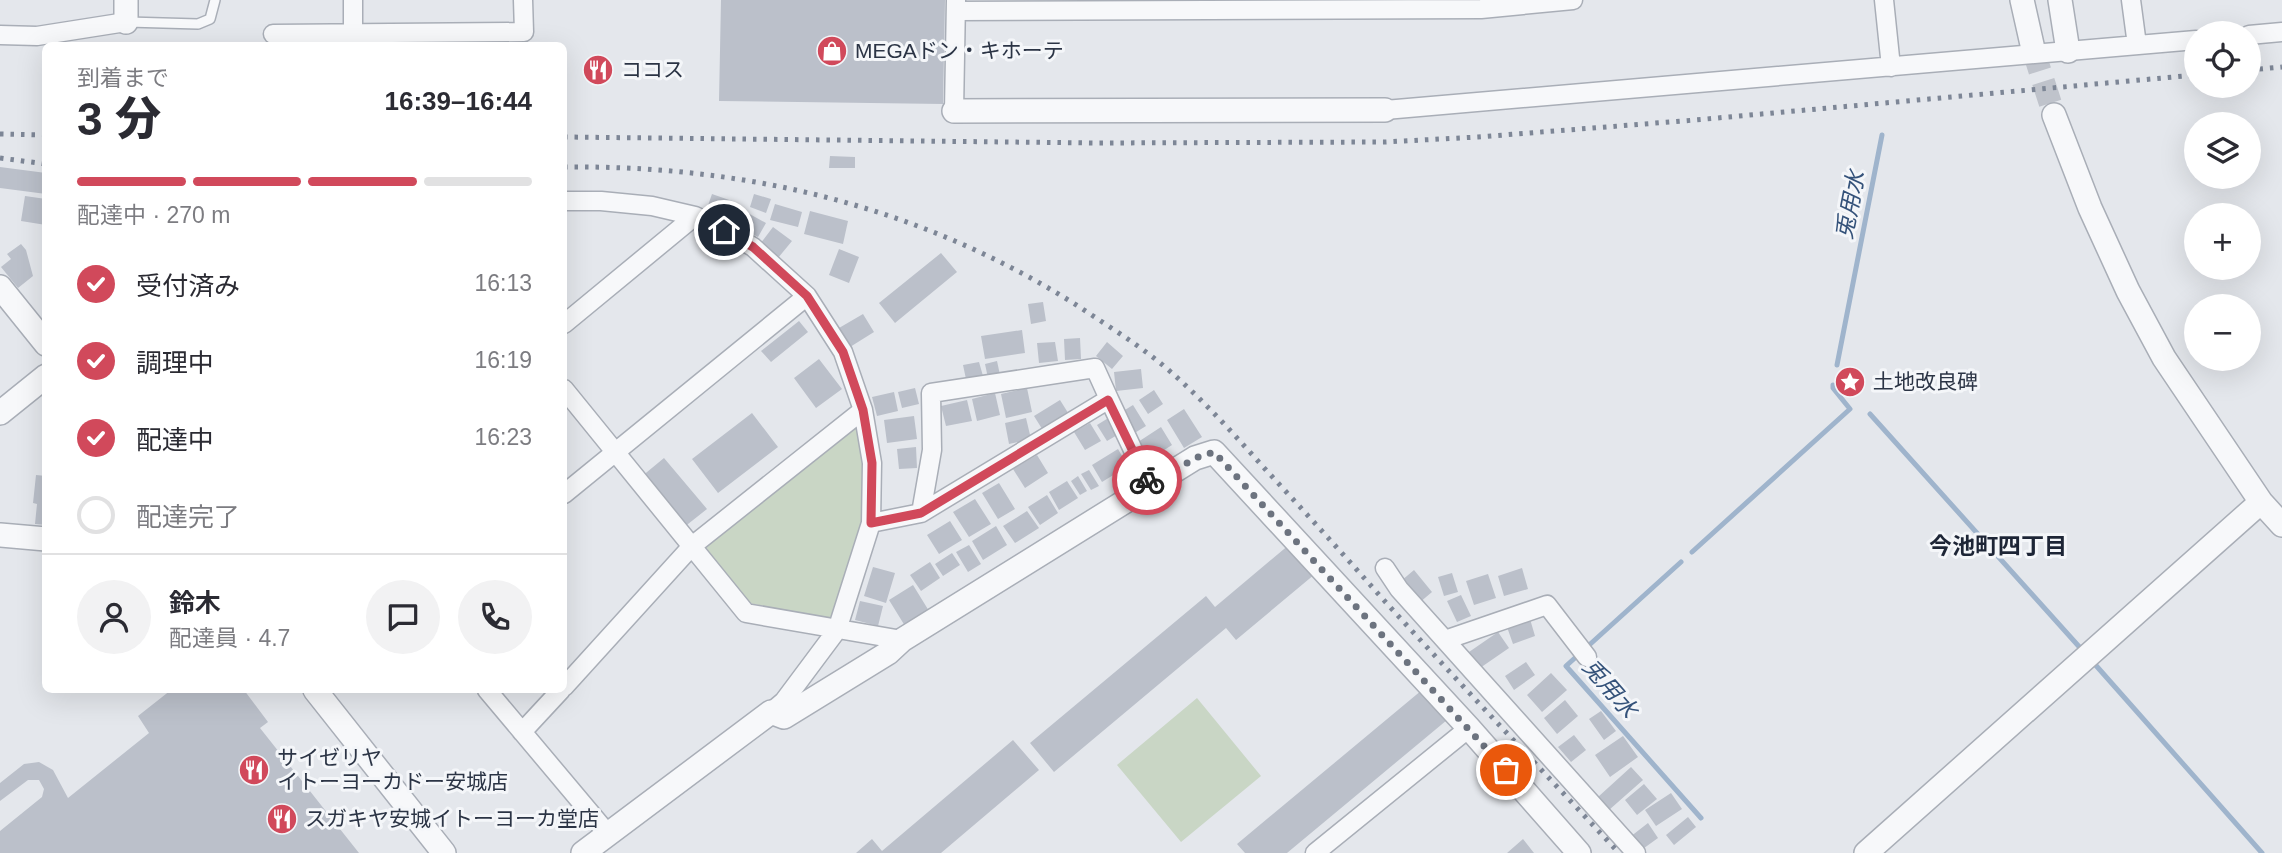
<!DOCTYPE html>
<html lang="ja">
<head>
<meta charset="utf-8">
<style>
	:root { --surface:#fff; --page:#f2f2f3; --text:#2b2b33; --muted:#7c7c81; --line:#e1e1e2; --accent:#d1495b }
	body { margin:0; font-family:Arial,"Noto Sans JP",sans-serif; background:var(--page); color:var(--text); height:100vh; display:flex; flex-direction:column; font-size:26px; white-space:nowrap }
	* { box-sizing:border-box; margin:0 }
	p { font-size:23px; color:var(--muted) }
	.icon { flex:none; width:38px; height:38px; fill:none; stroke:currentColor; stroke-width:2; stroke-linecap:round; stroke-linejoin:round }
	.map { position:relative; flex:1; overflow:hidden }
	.panel { position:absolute; left:42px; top:42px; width:525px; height:651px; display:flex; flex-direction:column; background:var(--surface); border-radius:10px; box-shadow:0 7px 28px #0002 }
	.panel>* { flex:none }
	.tools { position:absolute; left:2184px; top:21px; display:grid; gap:14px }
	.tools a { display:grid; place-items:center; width:77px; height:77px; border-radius:50%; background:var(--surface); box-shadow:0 7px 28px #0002; font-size:35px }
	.pin { position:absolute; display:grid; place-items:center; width:60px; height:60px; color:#fff; margin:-30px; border:4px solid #fff; border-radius:50%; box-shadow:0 2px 7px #0007 }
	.courier { position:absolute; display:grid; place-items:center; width:70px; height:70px; margin:-35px; border:5px solid #d1495b; border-radius:50%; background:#fff; color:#222; box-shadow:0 2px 9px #0007 }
	.overview em { font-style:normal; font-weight:800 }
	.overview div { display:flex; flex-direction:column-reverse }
	.overview { display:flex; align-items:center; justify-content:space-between; height:119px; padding:0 35px }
	h1 { font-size:46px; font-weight:800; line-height:52px }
	.bar { display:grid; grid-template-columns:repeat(4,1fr); gap:10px 7px; align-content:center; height:84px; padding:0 35px }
	.bar i { height:9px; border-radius:5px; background:var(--line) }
	.bar .active { background:var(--accent) }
	.bar p { grid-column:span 4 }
	.line { display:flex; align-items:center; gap:18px; padding:0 35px; border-top:2px solid var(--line) }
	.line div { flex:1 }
	.round { display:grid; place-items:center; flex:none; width:74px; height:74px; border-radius:37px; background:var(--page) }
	ol { padding:0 35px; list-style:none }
	li { display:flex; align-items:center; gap:21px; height:77px }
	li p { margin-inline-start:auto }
	li .icon { padding:7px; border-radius:50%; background:var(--accent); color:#fff; stroke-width:4 }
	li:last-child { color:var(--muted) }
	li i { width:38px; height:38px; border:4px solid var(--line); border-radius:50% }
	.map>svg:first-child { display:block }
</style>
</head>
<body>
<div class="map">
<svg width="2282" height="853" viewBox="0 0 2282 853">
	<rect width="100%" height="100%" fill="#e4e7ec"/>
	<!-- green -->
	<path fill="#c9d6c5" d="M851 425 859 429C863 453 867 477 866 501 864 537 845 579 835 613L827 619 749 603 705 550 706 540Z
		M1197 698 1261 776 1181 842 1117 765Z"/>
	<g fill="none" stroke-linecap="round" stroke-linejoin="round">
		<!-- stream -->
		<path stroke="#9fb4cc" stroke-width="5" d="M1837 365 1882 135
			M1870 414 2083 651
			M1692 552 1850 409 1833 388V385
			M1681 562 1566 666 1701 818
			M2092 661 2262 853"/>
	</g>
	<!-- building -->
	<path fill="#bbc0ca" d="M721 0H945L943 104 719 101Z
		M830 156 855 157V168H829Z
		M0 167 46 173V194L0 188Z
		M712 194 732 201 725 222 705 214Z
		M754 194 771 199 766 213 750 207Z
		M25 196 46 199V225L21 221Z
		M775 204 802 212 798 227 770 220Z
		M810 211 848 221 843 244 804 234Z
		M746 212 766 223 758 237 738 226Z
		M773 227 792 241 778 258 760 244Z
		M21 244 26 250 33 276 18 288 1 267 11 259 7 254Z
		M839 249 859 257 849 283 829 275Z
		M941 253 957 272 895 323 879 303Z
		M1043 302 1046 321 1031 324 1028 304Z
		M863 314 874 332 850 347 839 328Z
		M799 321 808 332 771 362 761 351Z
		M1022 330 1025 353 985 359 981 336Z
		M1080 338 1081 359 1065 360 1064 339Z
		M1055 342 1058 361 1039 363 1037 343Z
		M1107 342 1123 356 1112 369 1096 356Z
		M819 359 842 389 816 408 794 378Z
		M997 361 1000 375 988 378 985 364Z
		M979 362 983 376 966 379 963 365Z
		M1141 369 1143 388 1116 391 1114 372Z
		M915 388 919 404 902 408 898 392Z
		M1027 388 1032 412 1006 418 1001 394Z
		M1154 390 1163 404 1148 414 1139 400Z
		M894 392 898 411 877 416 872 397Z
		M995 393 1000 415 977 421 972 399Z
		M967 400 972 421 946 426 941 406Z
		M1060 400 1070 416 1044 432 1034 416Z
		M1133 405 1146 426 1133 434 1120 413Z
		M1184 409 1202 437 1184 448 1167 420Z
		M752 413 778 447 718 493 692 459Z
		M914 416 917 439 887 443 884 420Z
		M1110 417 1119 434 1107 441 1097 425Z
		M1026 418 1031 439 1009 444 1005 423Z
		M1090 423 1101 441 1085 450 1074 432Z
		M1161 427 1172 445 1149 460 1138 442Z
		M916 447 917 468 899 469 897 449Z
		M1118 449 1128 466 1102 482 1092 465Z
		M1037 455 1048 473 1025 488 1013 469Z
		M664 458 707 509 683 528 641 477Z
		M1089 470 1099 486 1091 490 1081 474Z
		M36 475 46 476V525L35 524 37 504 33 503Z
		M1078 476 1087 491 1080 495 1071 481Z
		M1067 481 1078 498 1059 510 1049 492Z
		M999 483 1015 509 998 519 982 493Z
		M1047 495 1058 513 1040 525 1028 507Z
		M975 499 991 524 969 537 953 512Z
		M1027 511 1039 528 1015 543 1003 526Z
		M950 521 962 540 939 554 927 535Z
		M996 526 1007 545 983 560 972 541Z
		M1290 544 1315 574 1236 640 1226 628 1054 772 1030 743 1206 596 1215 607Z
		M969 545 981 564 968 572 956 552Z
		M952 553 960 565 943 576 935 564Z
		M930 562 940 578 921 591 910 575Z
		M873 567 895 573 886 603 864 596Z
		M1522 568 1528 589 1504 596 1498 576Z
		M1414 570 1432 592 1419 603 1401 581Z
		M1452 573 1458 592 1444 596 1438 577Z
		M1488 574 1496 598 1474 605 1466 581Z
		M913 585 929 611 905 626 889 600Z
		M1461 595 1471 616 1457 622 1447 601Z
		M860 601 883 606 878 626 855 620Z
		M1530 619 1535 636 1513 644 1507 627Z
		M1498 632 1509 648 1480 668 1469 652Z
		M1526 662 1535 675 1514 690 1505 676Z
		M1551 673 1567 690 1542 712 1527 695Z
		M171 690H244L268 722 260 728 359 853H0V831L42 797 44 789 39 780H28L0 801V783L24 764 39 762 53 770 68 798 149 733 138 716Z
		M1422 690 1447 720 1287 853H1245L1237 844Z
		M1565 700 1578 716 1557 734 1544 718Z
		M1601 711 1616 731 1604 740 1589 719Z
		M1574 735 1586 750 1571 762 1558 747Z
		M1623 736 1638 757 1610 777 1595 755Z
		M1013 740 1039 770 941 853H856L872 839 882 851Z
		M1631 767 1643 780 1609 810 1598 797Z
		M1644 784 1657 799 1637 815 1625 800Z
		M1671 793 1682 809 1656 826 1645 810Z
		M1688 817 1696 827 1674 845 1666 835Z
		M1648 823 1658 838 1640 851 1630 837Z
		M1523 839 1534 853H1507Z"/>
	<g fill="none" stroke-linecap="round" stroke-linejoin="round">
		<!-- tertiary-tunnel -->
		<path stroke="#bfc3cb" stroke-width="23" stroke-dasharray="23 11" stroke-linecap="butt" d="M2033 49 2054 115"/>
		<!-- service casing -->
		<g stroke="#a9aeb7" stroke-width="12">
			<path id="service" d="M128 22 198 24 210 19 215 0"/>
		</g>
		<!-- minor casing -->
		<g stroke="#a9aeb7" stroke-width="21">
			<path id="minor" d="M353 0V34
				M1884 0 1891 67
				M2131 0 2137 45
				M956 11 1481 9 1573 0
				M273 34 524 32 523 0
				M0 35 37 36 126 22
				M2249 35 2282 32
				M1385 110 2196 40
				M954 111 956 0
				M564 201H601L652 206 695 216 725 230 753 247 807 296 843 352 863 410 872 463 871 523 837 630 784 701 771 712
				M564 324 695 216
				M564 389 746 613 902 640
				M1109 399 1150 486
				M564 494 807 296
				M871 523 921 513 1109 399 1095 368 931 393 932 450 921 513
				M1385 568 1399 589 1636 853
				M1445 640 1547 605 1587 657
				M564 687 692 546 863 410
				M487 690 608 834
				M522 732 561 690
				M1315 853 1469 728"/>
		</g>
		<!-- tertiary casing -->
		<g stroke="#a9aeb7" stroke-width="26">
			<path id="tertiary" d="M2022 0 2033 49
				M2060 0 2068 51
				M126 22V0
				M954 111 1385 110
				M2054 115 2090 208 2128 291 2164 358 2261 502 2282 525
				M0 287 46 344
				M0 413 46 376
				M0 535 46 539
				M315 690 444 853
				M583 853 771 712 784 717 888 653 902 640 1195 458 1214 452 1469 728 1579 853
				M1866 853 2261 502"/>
		</g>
		<!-- service -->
		<use href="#service" stroke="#f7f8fa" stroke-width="9"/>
		<!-- minor -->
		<use href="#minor" stroke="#f7f8fa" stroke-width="18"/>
		<!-- tertiary -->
		<use href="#tertiary" stroke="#f7f8fa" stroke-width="23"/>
		<!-- rail -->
		<path stroke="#7d8696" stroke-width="5" stroke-dasharray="3.5 7" stroke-linecap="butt" d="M2249 70 2282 67
			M0 134 46 135
			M564 137 1096 143 1385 142 1478 137 1695 120 2196 75
			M0 158 46 164
			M564 167C748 165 922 207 1078 306 1105 324 1134 342 1159 362 1198 394 1232 432 1266 470 1305 512 1343 554 1381 597 1459 683 1540 768 1619 853"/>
	</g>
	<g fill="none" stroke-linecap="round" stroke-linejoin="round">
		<!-- done -->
		<path stroke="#6c737f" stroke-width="7" stroke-dasharray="0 12.6" d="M1147 480 1150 486 1195 458 1214 452 1506 770"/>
		<!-- route -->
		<path stroke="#d1495b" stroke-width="9" d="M724 230 753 247 807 296 843 352 863 410 872 463 871 523 921 513 1108 400 1147 480"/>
	</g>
	<!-- icons -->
	<defs>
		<g id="shop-disc" transform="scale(1.575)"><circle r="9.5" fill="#d1495b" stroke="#f4f6f9"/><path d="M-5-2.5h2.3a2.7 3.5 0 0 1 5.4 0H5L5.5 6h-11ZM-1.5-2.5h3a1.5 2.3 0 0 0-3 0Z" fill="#fff"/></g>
		<g id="restaurant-disc" transform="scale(1.575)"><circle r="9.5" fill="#d1495b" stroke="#f4f6f9"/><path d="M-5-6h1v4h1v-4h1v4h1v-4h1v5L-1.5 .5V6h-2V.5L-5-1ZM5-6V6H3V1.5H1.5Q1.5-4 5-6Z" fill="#fff"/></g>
		<g id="sight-disc" transform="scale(1.575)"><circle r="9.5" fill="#d1495b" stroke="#f4f6f9"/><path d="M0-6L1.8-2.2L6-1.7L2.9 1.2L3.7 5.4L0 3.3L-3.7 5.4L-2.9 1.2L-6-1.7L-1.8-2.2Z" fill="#fff"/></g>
	</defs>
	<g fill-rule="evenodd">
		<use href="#shop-disc" x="832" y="51"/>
		<use href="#restaurant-disc" x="598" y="70"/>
		<use href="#sight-disc" x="1850" y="382"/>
		<use href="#restaurant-disc" x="254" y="770"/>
		<use href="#restaurant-disc" x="282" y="819"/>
	</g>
	<g text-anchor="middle" stroke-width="6" stroke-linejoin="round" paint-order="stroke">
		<!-- poi labels -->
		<g font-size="21" fill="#2b3445" stroke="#f4f6f9" text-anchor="start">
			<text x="855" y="58">MEGAドン・キホーテ</text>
			<text x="621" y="77">ココス</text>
			<text x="1873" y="389">土地改良碑</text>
			<text x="277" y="765">サイゼリヤ<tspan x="277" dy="24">イトーヨーカドー安城店</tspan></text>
			<text x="305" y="826">スガキヤ安城イトーヨーカ堂店</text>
		</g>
		<!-- water labels -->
		<g font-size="23" font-style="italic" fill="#34527a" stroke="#f4f6f9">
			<text transform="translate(1850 205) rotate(-79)" y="8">兎用水</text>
			<text transform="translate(1610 688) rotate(49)" y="8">兎用水</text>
		</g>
		<!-- neighbourhood labels -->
		<g font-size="23" font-weight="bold" fill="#1d2536" stroke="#f4f6f9">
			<text x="1998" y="554">今池町四丁目</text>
		</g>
	</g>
</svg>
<div class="tools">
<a><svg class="icon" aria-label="locate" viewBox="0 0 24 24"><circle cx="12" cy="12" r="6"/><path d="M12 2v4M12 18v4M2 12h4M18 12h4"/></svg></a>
<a><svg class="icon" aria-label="layers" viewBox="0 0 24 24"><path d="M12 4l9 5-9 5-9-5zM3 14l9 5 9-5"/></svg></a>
<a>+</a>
<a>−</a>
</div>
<div class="pin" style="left:1506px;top:770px;background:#ea580c"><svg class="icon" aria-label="bag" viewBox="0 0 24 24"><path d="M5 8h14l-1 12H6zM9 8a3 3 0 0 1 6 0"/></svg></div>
<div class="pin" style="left:724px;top:230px;background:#1f2937"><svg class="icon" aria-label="home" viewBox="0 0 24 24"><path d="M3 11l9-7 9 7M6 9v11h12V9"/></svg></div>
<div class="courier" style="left:1147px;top:480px"><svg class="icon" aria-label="bike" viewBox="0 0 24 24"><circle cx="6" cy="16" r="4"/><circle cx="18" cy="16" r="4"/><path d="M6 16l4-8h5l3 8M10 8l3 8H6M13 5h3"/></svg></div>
<section class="panel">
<div class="overview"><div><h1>3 分</h1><p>到着まで</p></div><em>16:39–16:44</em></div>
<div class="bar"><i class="active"></i><i class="active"></i><i class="active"></i><i></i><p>配達中 · 270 m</p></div>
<ol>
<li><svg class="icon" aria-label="check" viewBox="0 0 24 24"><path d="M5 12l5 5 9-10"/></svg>受付済み<p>16:13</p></li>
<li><svg class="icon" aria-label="check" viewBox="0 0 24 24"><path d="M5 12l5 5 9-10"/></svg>調理中<p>16:19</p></li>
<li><svg class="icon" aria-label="check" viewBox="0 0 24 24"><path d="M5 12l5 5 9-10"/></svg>配達中<p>16:23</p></li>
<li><i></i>配達完了</li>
</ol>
<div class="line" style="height:126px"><a class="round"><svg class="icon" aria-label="person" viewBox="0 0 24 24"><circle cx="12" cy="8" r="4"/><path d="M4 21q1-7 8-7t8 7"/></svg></a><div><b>鈴木</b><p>配達員 · 4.7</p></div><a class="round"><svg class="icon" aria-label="chat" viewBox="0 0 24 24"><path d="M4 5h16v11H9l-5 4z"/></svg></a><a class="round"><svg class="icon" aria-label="phone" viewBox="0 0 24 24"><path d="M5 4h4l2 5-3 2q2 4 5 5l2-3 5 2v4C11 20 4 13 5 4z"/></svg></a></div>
</section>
</div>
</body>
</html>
